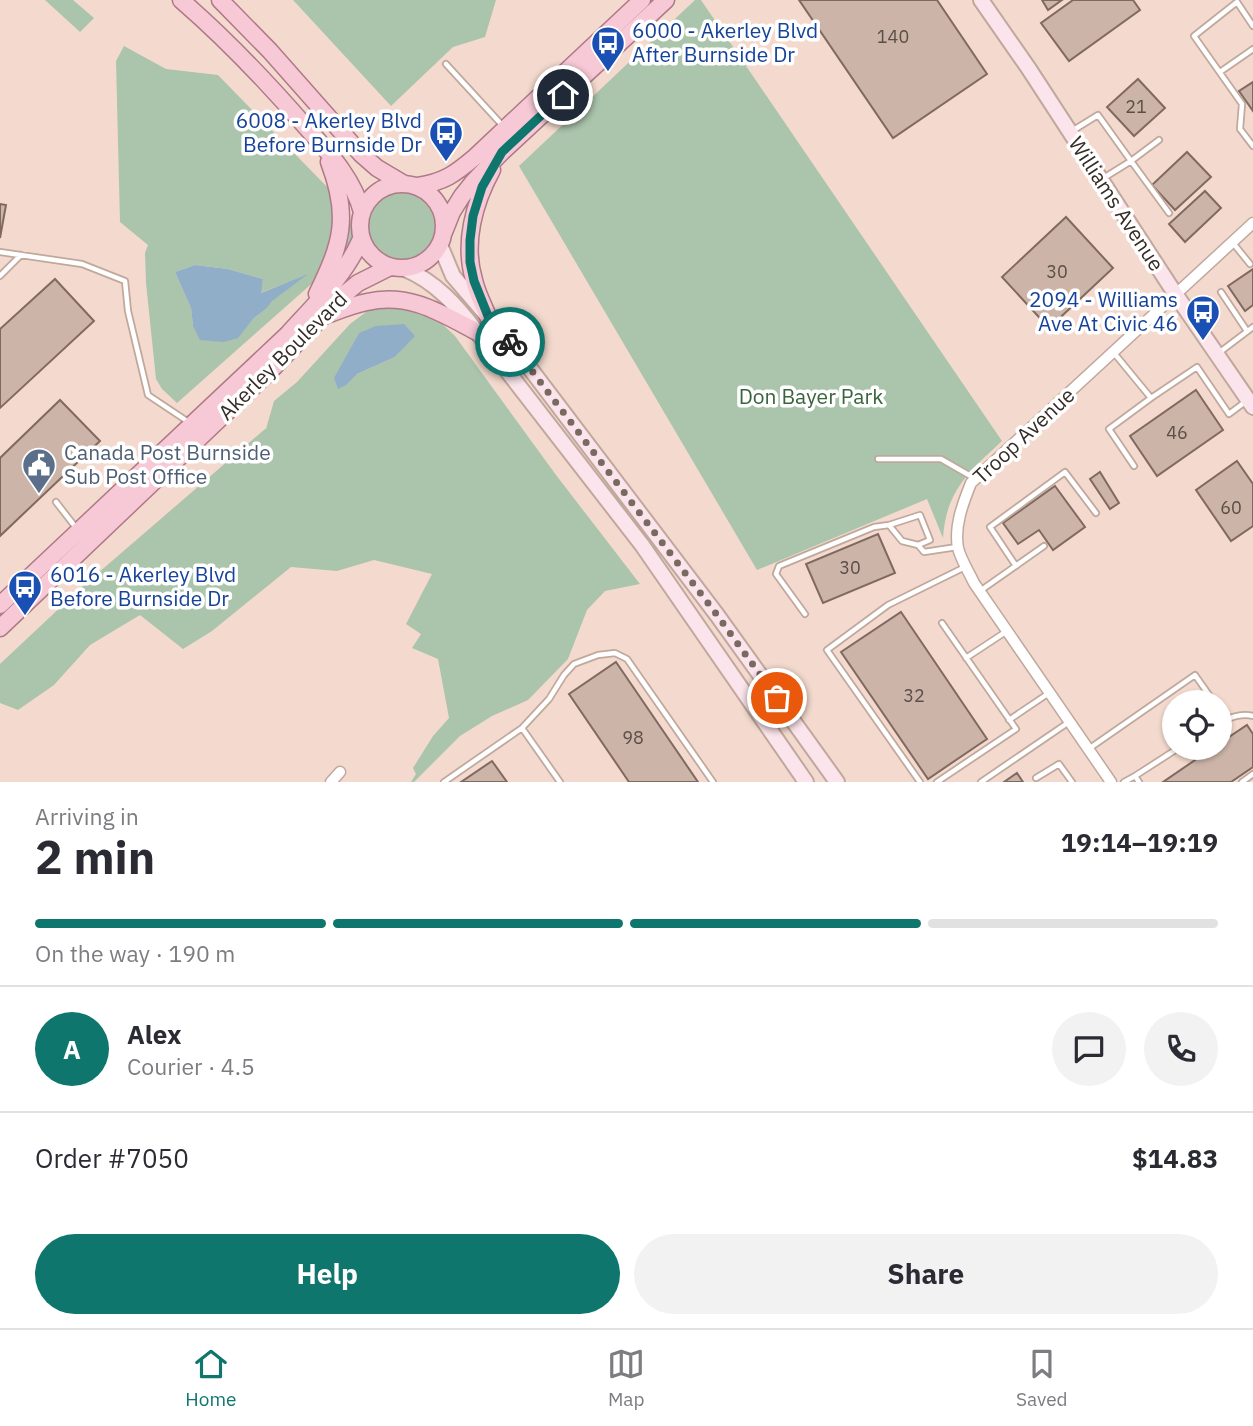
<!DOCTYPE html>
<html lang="en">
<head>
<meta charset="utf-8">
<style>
	:root { --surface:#fff; --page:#f2f2f3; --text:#2b2b33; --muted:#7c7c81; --line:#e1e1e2; --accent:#0f766e }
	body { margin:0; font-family:"IBM Plex Sans",sans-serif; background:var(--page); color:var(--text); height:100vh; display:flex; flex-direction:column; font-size:26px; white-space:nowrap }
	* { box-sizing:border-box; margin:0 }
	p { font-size:23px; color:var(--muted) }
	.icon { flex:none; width:38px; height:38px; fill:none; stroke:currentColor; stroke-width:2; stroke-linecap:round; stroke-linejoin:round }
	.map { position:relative; height:782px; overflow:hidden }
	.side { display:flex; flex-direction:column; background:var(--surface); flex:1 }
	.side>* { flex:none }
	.buttons { position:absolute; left:1162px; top:690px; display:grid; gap:14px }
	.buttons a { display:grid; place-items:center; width:70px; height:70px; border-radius:50%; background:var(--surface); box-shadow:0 2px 5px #0004; font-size:35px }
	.pin { position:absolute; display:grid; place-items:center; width:60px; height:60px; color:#fff; margin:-30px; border:4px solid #fff; border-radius:50%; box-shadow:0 2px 7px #0007 }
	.courier { position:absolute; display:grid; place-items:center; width:70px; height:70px; margin:-35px; border:5px solid #0f766e; border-radius:50%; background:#fff; color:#222; box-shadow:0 2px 9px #0007 }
	.headline em { font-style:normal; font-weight:700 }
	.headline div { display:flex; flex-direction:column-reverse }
	.headline { display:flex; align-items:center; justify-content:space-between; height:119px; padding:0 35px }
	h1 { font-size:46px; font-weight:700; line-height:52px }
	.bar { display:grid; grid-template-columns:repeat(4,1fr); gap:10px 7px; align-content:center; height:84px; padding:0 35px }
	.bar i { height:9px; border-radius:5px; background:var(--line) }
	.bar .on { background:var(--accent) }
	.bar p { grid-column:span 4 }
	.line { display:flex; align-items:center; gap:18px; padding:0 35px; border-top:2px solid var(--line) }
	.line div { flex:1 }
	.round { display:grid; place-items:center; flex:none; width:74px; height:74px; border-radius:37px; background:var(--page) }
	.action { display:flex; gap:14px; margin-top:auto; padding:14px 35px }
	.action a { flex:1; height:80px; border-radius:42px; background:var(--accent); color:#fff; font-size:28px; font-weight:700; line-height:80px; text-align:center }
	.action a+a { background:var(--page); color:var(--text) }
	.tab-bar { display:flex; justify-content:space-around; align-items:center; height:98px; border-top:2px solid var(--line); background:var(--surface); font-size:19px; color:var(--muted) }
	.tab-bar a { display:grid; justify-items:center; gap:4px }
	.tab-bar .on { color:var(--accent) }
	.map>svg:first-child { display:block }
</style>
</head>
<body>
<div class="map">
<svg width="1253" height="782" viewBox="0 0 1253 782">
	<rect width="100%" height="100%" fill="#f4dace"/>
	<!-- green -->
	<path fill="#abc4ac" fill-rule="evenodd" d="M45 0H73L94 18 80 32Z
		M293 0H496L485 37 453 47 391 106Z
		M695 0H701L1002 441C970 471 946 490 943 538L927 499 757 570 519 166Z
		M124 46 166 69 218 75 332 192 360 241 177 403 162 389 156 379 146 283 145 253 148 245 120 222 116 61ZM195 265 228 269 263 279 260 293 304 276 271 301 266 309 254 318 237 338 193 326 191 308 175 272Z
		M363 223a37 37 0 1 1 74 0a37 37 0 1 1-74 0Z
		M386 297 417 300 455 336 556 475 640 584 605 591 587 610 568 659 528 700 492 716 460 736 414 782H411L416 774 413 768 433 736 449 718 438 659 412 648 421 634 406 624 432 574 374 560 337 571 291 567 212 631 183 649 140 615 90 645 54 685 18 710 0 703V664L83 586 265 429H266L274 401 297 382 350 324ZM359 333 415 335 395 357 357 374 350 351Z"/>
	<!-- water -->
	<path fill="#91aec8" d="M195 265 228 269 263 279 261 293 308 274 272 301 266 309 254 318 238 338 224 342 200 340 193 326 191 308 175 272Z
		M404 324 415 336 395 357 357 374 346 385 338 389 334 378 359 333 376 326Z"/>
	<!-- building -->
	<path fill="#ccb4a8" stroke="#806a5f" stroke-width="2" d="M799 0H937L987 74 893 138Z
		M1042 0H1062L1048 10Z
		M1073 0H1133L1140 10 1069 61 1041 23Z
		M1138 79 1165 108 1134 136 1107 107Z
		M1253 82V111L1239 91Z
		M1187 152 1211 177 1175 210 1152 185Z
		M1205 191 1221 208 1185 242 1169 224Z
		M0 204 6 205 0 238Z
		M1066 217 1113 268 1049 328 1002 277Z
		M1253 269V305L1245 311 1228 286Z
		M55 279 94 321 0 408V329Z
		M1196 390 1223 430 1157 476 1130 436Z
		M60 400 100 441 0 536V458Z
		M1237 461 1253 484V526L1231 541 1196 490Z
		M1100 472 1119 503 1110 509 1090 479Z
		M1055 486 1085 527 1053 550 1039 530 1018 544 1003 523Z
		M878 534 895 573 823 603 806 564Z
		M901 612 987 739 928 779 841 652Z
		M616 662 698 782H629L569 694Z
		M1247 725 1253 734V767L1231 782H1163L1214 747H1220V743Z
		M492 761 507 782H461Z
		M1017 773 1023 782H1004Z"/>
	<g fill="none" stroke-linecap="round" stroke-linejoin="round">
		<!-- lane casing -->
		<g stroke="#c0a89c" stroke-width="8">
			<path id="lane" d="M1253 26 1237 2 1194 36 1242 104 1240 129 1253 146
				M446 64 502 125
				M1220 72 1253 49
				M1072 131 1098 115 1131 161 1102 179
				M1159 140 1131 161 1169 213
				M1233 243 1250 264
				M0 252 82 264 125 281 128 311 148 395 190 423
				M0 276 21 255
				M1221 292 1247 331
				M1220 352 1253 327
				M1114 353 1151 398 1197 367 1229 414 1245 402
				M878 459H941L974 478
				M1134 466 1109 429 1151 398
				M56 502 77 529
				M889 525 920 515 930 540 918 545
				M1016 566 990 527 1065 472 1096 513
				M980 591 1044 546
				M805 614 776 574 779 566 874 527 889 525 902 541 918 545 924 552 957 547
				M966 658 1007 631
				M1220 710 1226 719
				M1009 720 1049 693
				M1220 723C1229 717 1243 713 1253 716
				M522 728 549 699 564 675 574 664 598 655 615 653 627 659 713 782
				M1090 748 1195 675 1214 702
				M1135 776 1180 747
				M1036 778 1059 764 1072 782
				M444 782 522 728 560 782
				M920 782 827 650 888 605 965 567
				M937 782 1016 729 942 623
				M981 782 1069 722
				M1124 782 1135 776 1139 782
				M1242 782 1253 774"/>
		</g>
		<!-- street casing -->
		<g stroke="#c0a89c" stroke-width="13">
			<path id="street" d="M331 782 340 772
				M1111 782 974 583C969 572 961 560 958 548 954 526 963 503 971 483L1253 223"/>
		</g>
		<!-- secondary casing -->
		<g stroke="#c0a89c" stroke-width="18">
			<path id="secondary" d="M981 0 1029 69 1176 295 1253 407
				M440 245 453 276 513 346 717 615 837 782
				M405 269C436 282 457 306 477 332L642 545 806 782"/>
		</g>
		<!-- primary casing -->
		<g stroke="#af7a87" stroke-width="19">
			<path id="primary" d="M181 0C226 39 267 82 306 127 329 153 353 178 362 212
				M220 0 270 51 361 154 377 168 404 184
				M360 226a42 42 0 1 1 84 0a42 42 0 1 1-84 0Z
				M418 186C444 182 455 174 475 157L642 0
				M444 232 452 212 462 196 474 181 502 152 666 0
				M317 294C342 243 350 217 329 162
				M324 316C338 311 352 305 367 302 409 292 441 313 477 332
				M490 321C485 308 477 294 474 280 463 243 474 203 492 170
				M0 605 288 334C315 304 345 276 361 239
				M0 628 275 366 341 297 358 283 390 267"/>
		</g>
		<!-- lane -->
		<use href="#lane" stroke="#fff" stroke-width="4.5"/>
		<!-- street -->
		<use href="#street" stroke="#fff" stroke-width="10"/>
		<!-- secondary -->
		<use href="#secondary" stroke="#fbe4eb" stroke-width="14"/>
		<!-- primary -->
		<use href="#primary" stroke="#f7c8d6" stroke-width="16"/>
	</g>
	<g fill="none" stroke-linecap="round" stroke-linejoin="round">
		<!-- done -->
		<path stroke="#786961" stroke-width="7" stroke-dasharray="0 12.6" d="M510 342 717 615 777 698"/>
		<!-- route -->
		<path stroke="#0f766e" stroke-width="9" d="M510 342 490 321 474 281 470 262V240L473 216 482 187 502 152 563 95"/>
	</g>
	<!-- icons -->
	<defs>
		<g id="bus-pin" transform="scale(1.75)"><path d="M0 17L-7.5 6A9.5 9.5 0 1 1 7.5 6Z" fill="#1a4fb4" stroke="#fff"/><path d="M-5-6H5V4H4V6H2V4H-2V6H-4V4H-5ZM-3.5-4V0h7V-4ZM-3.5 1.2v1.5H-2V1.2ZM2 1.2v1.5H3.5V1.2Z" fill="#fff"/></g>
		<g id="civic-pin" transform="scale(1.75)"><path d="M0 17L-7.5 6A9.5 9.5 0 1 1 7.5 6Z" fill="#5c6f8a" stroke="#fff"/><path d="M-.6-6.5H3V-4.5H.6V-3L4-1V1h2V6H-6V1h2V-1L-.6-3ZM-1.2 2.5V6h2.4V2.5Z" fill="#fff"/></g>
	</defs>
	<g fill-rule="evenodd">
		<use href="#bus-pin" x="608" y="43"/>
		<use href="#bus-pin" x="446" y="133"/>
		<use href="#bus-pin" x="1203" y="312"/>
		<use href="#civic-pin" x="39" y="465"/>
		<use href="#bus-pin" x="25" y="587"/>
	</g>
	<g text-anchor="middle" stroke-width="7" stroke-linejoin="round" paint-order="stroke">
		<!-- number labels -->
		<g font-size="18" fill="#5b4e47">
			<text x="893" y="43">140</text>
			<text x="1136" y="113">21</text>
			<text x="1057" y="278">30</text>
			<text x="1177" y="439">46</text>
			<text x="1231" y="514">60</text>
			<text x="850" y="574">30</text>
			<text x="914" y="702">32</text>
			<text x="633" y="744">98</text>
		</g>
		<!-- transit labels -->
		<g font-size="21" fill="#164399" stroke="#fff" text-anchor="start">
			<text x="632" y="38">6000 - Akerley Blvd<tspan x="632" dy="24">After Burnside Dr</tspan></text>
			<text x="422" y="128" text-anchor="end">6008 - Akerley Blvd<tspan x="422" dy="24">Before Burnside Dr</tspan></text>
			<text x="1178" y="307" text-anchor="end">2094 - Williams<tspan x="1178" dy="24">Ave At Civic 46</tspan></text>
			<text x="50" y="582">6016 - Akerley Blvd<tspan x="50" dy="24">Before Burnside Dr</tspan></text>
		</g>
		<!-- street labels -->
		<g font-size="21" fill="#352c27" stroke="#fff">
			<text transform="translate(1116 204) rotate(57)" y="7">Williams Avenue</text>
			<text transform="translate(283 356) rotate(-45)" y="7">Akerley Boulevard</text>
			<text transform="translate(1024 436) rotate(-43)" y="7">Troop Avenue</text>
		</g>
		<!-- park labels -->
		<g font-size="21" fill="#39643c" stroke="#fff">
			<text x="811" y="404">Don Bayer Park</text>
		</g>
		<!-- service labels -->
		<g font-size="21" fill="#4e5e75" stroke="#fff" text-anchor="start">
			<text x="64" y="460">Canada Post Burnside<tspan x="64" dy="24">Sub Post Office</tspan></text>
		</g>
	</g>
</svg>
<div class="buttons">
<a><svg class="icon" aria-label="locate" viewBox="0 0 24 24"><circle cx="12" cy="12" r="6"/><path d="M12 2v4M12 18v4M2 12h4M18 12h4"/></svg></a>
</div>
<div class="pin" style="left:777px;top:698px;background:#ea580c"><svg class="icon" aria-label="bag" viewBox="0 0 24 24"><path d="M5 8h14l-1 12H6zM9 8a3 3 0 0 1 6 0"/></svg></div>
<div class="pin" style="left:563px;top:95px;background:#1f2937"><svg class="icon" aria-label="home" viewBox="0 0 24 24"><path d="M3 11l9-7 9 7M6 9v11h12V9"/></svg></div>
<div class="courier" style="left:510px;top:342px"><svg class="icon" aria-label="bike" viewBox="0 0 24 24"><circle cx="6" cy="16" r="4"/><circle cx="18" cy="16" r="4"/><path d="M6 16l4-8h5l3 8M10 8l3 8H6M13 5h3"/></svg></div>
</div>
<section class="side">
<div class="headline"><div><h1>2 min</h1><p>Arriving in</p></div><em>19:14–19:19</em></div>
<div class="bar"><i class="on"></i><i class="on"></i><i class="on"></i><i></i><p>On the way · 190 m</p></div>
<div class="line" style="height:126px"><b class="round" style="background:var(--accent);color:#fff">A</b><div><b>Alex</b><p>Courier · 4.5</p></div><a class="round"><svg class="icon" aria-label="chat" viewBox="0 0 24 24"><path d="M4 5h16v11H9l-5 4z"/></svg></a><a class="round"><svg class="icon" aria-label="phone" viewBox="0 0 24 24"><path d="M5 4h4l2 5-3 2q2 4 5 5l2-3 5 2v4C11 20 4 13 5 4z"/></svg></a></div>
<div class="line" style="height:91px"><div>Order #7050</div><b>$14.83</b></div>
<div class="action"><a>Help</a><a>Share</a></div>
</section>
<nav class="tab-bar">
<a class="on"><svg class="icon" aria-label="home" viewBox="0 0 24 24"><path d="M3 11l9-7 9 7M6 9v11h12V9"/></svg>Home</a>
<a><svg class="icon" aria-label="map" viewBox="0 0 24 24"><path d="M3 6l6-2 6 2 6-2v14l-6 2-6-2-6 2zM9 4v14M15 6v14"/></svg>Map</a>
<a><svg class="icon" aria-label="saved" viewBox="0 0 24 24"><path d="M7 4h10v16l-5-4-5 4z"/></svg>Saved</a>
</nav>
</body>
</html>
